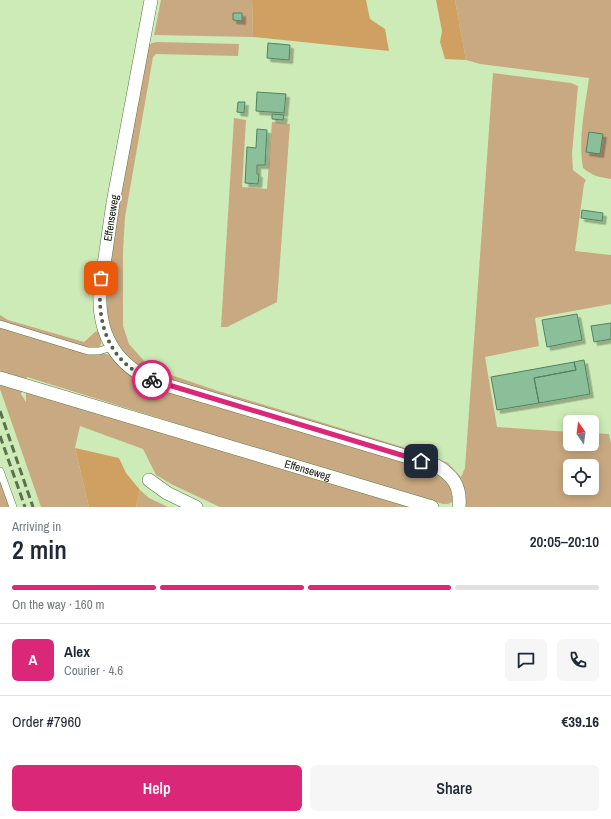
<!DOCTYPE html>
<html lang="en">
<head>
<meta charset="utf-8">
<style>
	:root { --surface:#fff; --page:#f6f6f7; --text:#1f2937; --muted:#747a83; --line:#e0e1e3; --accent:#db2777 }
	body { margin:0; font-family:"Archivo Narrow",sans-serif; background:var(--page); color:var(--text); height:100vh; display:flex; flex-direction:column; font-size:15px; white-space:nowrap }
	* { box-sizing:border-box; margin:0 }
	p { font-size:13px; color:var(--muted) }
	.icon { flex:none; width:22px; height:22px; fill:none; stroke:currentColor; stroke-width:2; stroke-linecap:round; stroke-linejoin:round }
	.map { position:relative; height:507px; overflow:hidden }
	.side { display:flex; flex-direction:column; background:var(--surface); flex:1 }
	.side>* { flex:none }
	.needle { width:26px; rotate:346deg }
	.tools { position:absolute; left:563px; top:415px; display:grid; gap:8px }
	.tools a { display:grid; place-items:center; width:36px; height:36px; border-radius:6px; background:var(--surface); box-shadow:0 2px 10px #0003; font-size:20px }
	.pin { position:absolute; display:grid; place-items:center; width:34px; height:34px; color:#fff; margin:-17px; border-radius:8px; box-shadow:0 2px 6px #0006 }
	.courier { position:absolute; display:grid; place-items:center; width:40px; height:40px; margin:-20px; border:3px solid #db2777; border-radius:50%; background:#fff; color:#222; box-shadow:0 1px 5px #0007 }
	.overview em { font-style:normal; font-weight:600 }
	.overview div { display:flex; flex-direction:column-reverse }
	.overview { display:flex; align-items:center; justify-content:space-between; height:68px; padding:0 12px }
	h1 { font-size:26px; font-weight:600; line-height:30px }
	.bar { display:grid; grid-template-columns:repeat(4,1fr); gap:6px 4px; align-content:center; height:48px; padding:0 12px }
	.bar i { height:5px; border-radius:3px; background:var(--line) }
	.bar .on { background:var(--accent) }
	.bar p { grid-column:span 4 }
	.line { display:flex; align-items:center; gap:10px; padding:0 12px; border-top:1px solid var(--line) }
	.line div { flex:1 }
	.round { display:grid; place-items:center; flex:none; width:42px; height:42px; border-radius:6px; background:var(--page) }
	.primary-button { display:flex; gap:8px; margin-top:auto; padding:8px 12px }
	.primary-button a { flex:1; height:46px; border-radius:6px; background:var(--accent); color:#fff; font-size:16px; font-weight:600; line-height:46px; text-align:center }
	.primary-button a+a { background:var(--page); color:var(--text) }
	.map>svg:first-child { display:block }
</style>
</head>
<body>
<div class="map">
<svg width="611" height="507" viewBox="0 0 611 507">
	<defs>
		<filter id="shadow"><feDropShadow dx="3.5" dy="3.5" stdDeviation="0" flood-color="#0004"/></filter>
	</defs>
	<rect width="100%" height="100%" fill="#ccebb6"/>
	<!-- green -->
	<path fill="#c9a981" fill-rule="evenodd" d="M161 0H252L253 37 154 35Z
		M455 0H611V179C598 177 593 176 583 168 578 138 585 108 589 78L480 64 466 60Z
		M157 42 239 44 238 56 156 54 153 57 125 217 123 251V326L129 344 145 362 154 368 168 374 215 390 432 456 448 463 461 477 465 468 493 73 571 83 578 86 572 154 573 170 586 180 584 184 575 251 611 255V304L535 318 539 346 485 357 497 427 570 432V444H592V433L609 434 611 444V507H465L454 475 149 376 116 347 102 300 145 48 152 43ZM570 466H592V488H570Z
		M234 118 246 120 242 187 267 189 272 122 290 124 277 302 227 327H221Z
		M0 315 8 320 84 342 95 332 98 331C104 343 103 350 87 348L0 321Z
		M0 326 96 353C114 353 116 360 129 371L431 469 450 482 453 498 452 502 448 504H443L319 468 27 377 21 394 26 402V391L411 507H220L173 485 156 475 143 449 80 426 75 448 89 507H41L0 389Z
		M0 479 10 507H0Z
		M140 490 149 498 168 507H136Z"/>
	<!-- forest -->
	<path fill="#d0a062" d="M252 0H366L370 19 385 29 389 51 253 37Z
		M436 0H455L466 60 445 59 440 42 442 31Z
		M75 448 119 458 126 473 140 490 136 507H89Z"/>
	<!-- building -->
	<path fill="#8bbf99" stroke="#50825f" filter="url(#shadow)" d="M233 13H242V21L233 20Z
		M268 43 290 45 289 60 267 58Z
		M257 92 286 94 284 113 256 111Z
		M238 102H245L244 113 237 112Z
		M272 114 284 115 283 120 272 119Z
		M257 129 267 130 265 165H257V174H259L258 184 245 183 247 147 256 148Z
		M589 132 603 134 600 154 586 152Z
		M582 210 603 213 602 221 581 218Z
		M577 314 582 340 547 347 542 320Z
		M611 323V339L594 342 591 326Z
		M584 360 590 394 539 403 534 378 576 370 574 362Z
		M574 362 576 370 534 378 539 403 497 410 491 377Z"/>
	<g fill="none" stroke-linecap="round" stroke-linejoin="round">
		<!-- service casing -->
		<g stroke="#5b7646" stroke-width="8">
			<path id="service" d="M0 324 88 351H99L112 347
				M0 471 13 507"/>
		</g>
		<!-- minor casing -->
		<g stroke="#5b7646" stroke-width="14">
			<g id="minor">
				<path d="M151 0 113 203 100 292C98 334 116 366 156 382L435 465C453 475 461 486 459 507"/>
				<path id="s1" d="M0 378 432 507"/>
				<path d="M149 480 167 493 196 507"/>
			</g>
		</g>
		<!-- service -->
		<use href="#service" stroke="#fff" stroke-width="7"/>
		<!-- minor -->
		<use href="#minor" stroke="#fff" stroke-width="13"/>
		<!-- rail -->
		<path stroke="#5d6f4f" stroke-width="3" stroke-dasharray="8 4" stroke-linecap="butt" d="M0 411 33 507
			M0 436 25 507"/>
	</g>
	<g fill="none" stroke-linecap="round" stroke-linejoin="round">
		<!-- done -->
		<path stroke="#4f6142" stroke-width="4" stroke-dasharray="0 7.2" d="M101 278C96 322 107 362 152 380"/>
		<!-- route -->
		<path stroke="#db2777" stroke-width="5" d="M152 380 421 461"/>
	</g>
	<g text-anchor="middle" stroke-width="3.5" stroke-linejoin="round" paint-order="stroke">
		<!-- street labels -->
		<g font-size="11" fill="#0c1604" stroke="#fff">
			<text transform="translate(111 218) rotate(-81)" y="4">Effenseweg</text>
			<text dy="4" stroke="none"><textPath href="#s1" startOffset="321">Effenseweg</textPath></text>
		</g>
	</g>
</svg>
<div class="tools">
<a><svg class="needle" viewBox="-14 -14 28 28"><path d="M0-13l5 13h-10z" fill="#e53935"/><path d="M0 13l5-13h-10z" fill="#747a83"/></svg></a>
<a><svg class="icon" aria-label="locate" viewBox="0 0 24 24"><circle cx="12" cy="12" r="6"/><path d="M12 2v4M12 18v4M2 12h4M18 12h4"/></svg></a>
</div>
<div class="pin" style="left:101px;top:278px;background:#ea580c"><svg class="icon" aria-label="bag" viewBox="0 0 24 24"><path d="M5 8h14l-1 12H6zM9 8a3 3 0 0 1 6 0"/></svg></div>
<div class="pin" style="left:421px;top:461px;background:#1f2937"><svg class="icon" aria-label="home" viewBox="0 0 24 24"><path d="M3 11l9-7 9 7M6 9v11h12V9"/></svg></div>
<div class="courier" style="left:152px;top:380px"><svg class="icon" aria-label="bike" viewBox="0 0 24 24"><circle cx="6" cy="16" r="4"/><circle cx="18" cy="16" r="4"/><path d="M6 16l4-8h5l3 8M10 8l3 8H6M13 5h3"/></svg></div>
</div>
<section class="side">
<div class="overview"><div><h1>2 min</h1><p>Arriving in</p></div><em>20:05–20:10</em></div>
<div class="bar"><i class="on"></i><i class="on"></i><i class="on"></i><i></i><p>On the way · 160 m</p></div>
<div class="line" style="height:72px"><b class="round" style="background:var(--accent);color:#fff">A</b><div><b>Alex</b><p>Courier · 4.6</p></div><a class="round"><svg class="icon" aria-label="chat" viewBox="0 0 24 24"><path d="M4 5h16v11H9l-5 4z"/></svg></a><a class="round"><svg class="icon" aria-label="phone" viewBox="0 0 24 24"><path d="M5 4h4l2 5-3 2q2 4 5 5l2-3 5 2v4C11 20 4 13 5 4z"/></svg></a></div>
<div class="line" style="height:52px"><div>Order #7960</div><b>€39.16</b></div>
<div class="primary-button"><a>Help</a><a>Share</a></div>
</section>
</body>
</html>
